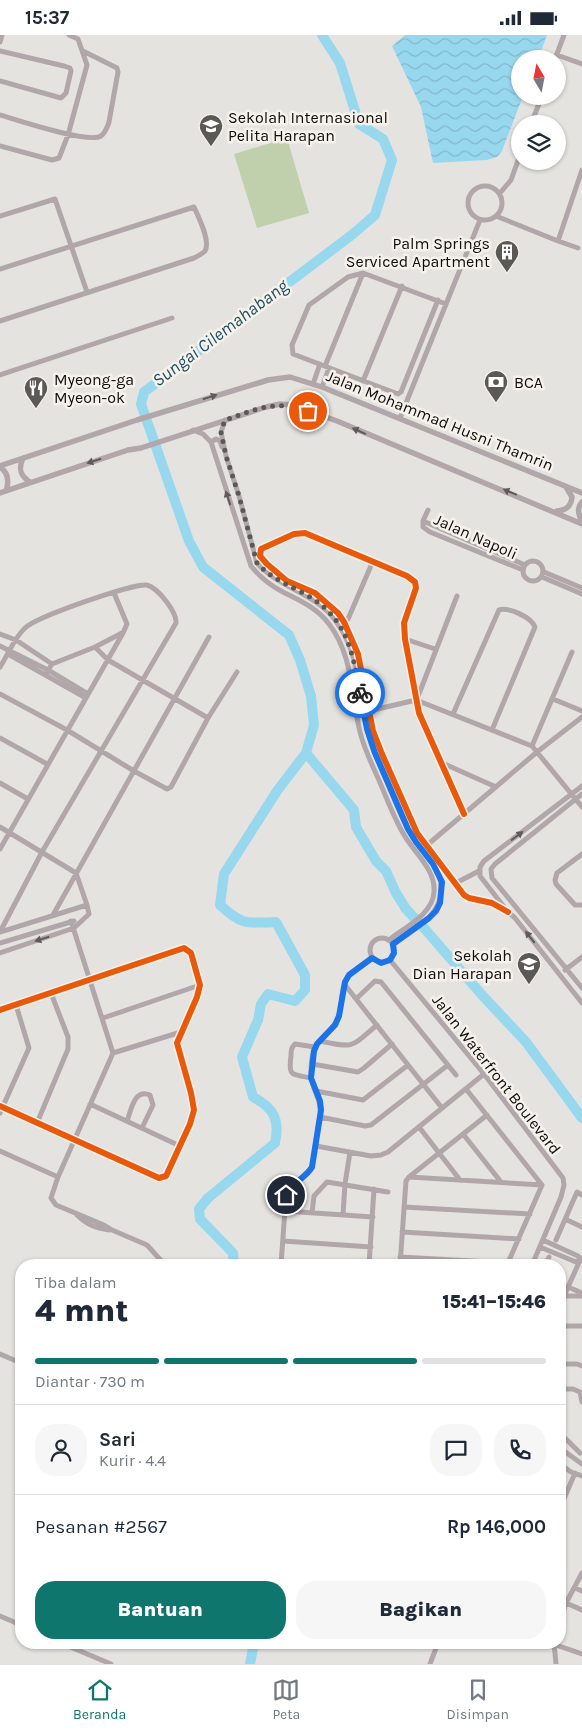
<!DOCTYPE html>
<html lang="id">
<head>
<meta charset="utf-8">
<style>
	:root { --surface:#fff; --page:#f6f6f7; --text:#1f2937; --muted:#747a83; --line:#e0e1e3; --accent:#0f766e }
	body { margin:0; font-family:Karla,sans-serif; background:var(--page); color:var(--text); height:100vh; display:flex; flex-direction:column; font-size:19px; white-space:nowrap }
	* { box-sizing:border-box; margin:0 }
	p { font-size:16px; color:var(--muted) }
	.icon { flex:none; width:28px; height:28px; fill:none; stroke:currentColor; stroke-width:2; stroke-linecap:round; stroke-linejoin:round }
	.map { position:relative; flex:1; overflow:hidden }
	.details { position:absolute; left:15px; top:1224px; width:551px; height:390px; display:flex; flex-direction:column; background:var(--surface); border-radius:20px; box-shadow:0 1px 4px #0004 }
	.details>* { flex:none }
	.needle { width:32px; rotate:350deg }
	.tools { position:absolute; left:511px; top:15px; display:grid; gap:10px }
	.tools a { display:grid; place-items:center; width:55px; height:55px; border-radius:50%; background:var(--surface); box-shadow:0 1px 4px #0004; font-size:25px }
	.pin { position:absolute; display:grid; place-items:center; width:42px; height:42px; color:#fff; margin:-21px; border:2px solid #fff; border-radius:50%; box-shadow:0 1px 5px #0007 }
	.courier { position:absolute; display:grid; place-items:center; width:50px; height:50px; margin:-25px; border:4px solid #1a73e8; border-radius:50%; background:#fff; color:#222; box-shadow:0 1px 6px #0007 }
	.summary em { font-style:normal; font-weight:800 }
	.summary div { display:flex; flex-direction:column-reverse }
	.summary { display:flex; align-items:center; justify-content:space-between; height:85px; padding:0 20px }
	h1 { font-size:32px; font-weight:800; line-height:38px }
	.bar { display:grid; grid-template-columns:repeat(4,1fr); gap:8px 5px; align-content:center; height:60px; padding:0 20px }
	.bar i { height:6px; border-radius:4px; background:var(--line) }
	.bar .active { background:var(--accent) }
	.bar p { grid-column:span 4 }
	.line { display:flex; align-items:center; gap:12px; padding:0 20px; border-top:1px solid var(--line) }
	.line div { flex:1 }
	.round { display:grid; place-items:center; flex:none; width:52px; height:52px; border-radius:20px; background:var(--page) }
	.cta { display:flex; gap:10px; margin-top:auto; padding:10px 20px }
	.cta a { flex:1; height:58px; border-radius:20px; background:var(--accent); color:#fff; font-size:20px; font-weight:800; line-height:58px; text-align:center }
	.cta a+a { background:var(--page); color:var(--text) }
	.status { display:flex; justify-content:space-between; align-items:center; height:35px; padding:0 25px; background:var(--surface); direction:ltr }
	.status svg { height:14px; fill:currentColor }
	.tabs { display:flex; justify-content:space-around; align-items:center; height:70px; border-top:1px solid var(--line); background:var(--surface); font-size:14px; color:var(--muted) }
	.tabs a { display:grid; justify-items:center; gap:2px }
	.tabs .active { color:var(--accent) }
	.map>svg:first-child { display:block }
</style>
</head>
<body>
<div class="status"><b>15:37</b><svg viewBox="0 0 49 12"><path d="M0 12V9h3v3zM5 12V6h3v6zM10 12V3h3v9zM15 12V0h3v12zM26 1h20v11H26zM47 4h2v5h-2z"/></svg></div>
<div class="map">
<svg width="582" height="1629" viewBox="0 0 582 1629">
	<defs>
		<pattern id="water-waves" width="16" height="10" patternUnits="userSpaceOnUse" patternTransform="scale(1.25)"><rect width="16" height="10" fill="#98d8ef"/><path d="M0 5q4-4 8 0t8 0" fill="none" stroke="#82b8cc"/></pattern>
	</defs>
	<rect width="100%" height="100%" fill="#e5e3e0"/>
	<!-- garden -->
	<path fill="#c0d0ad" d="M287 103 309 178 257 193 234 119Z"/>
	<!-- water -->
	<path fill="url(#water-waves)" d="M405 0H547L538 24H520V61H523L502 116 497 122 487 125 433 128 421 72 392 11Z"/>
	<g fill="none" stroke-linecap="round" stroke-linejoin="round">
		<!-- river -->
		<path stroke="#98d8ef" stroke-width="10" d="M306 718 354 775 356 792 376 826 386 836 396 858 406 874 424 893 482 960 526 1007 582 1083
			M234 1230 233 1218 200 1184 199 1174 208 1163 275 1108C280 1085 274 1073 253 1062L242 1022 258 985 261 969 268 959 295 966 305 955V940L276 887C246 888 243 891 220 870L224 839 277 756 306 718 314 690 311 661 300 625 289 600 203 532 189 506 141 369 144 357 353 199 375 180 392 125 383 104 359 89 340 28 322 0
			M250 1629 254 1608"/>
		<!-- minor -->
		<path stroke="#b1a7aa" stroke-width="5" d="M0 7 2 0
			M0 16 64 31 70 33 71 36 66 58 61 63 0 46
			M557 20 582 29
			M555 24 564 0
			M0 80C17 85 88 109 101 101 106 97 107 92 109 87L118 37 117 33 83 16
			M531 89 542 61
			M0 111 52 125 59 123 68 100 87 30 78 4 69 0
			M468 168a17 17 0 1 1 34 0a17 17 0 1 1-34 0Z
			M500 158 511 145 520 120
			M0 181 55 164 87 257
			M496 181 558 206 582 135
			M558 206 578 213
			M0 234 194 172C198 181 211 206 205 216 202 219 198 221 194 223L0 286
			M438 265 401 357 398 359 293 319 292 310 309 270 348 242 363 238 446 269
			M325 331 363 238
			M0 340 172 283
			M363 346 402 251
			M313 349 320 329
			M322 352 329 333
			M400 383 480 185
			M225 385 221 397 226 421 239 461 257 528C279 553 315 558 335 585 359 616 359 656 367 693 369 705 374 717 379 728 389 750 397 773 408 794 419 815 443 831 441 856 440 882 413 895 393 909
			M193 395 203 399 211 407 251 531C259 541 271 551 283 557 301 566 317 573 329 589 353 620 351 660 360 697 364 713 371 728 378 743 386 761 393 781 403 798 413 817 436 834 434 857 433 879 405 892 389 905
			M211 407 216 404 220 406 222 412
			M423 486 428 475
			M523 536a10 10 0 1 1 20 0a10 10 0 1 1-20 0Z
			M523 535 430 497 423 492V486L525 530
			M544 537 582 553
			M542 542 582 559
			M344 587 348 584 373 526
			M0 599 16 605 52 629
			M405 604 435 614
			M0 611 48 635 88 659
			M95 612 108 625 208 683
			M8 619 86 663
			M0 632C8 620 14 603 25 593 36 582 133 548 147 550 158 553 177 577 176 588L42 817 0 897
			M45 640 52 629 95 612 122 598
			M0 659 67 695 134 736 167 754 171 752 208 683 237 637
			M417 664 457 561
			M553 664 582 676
			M369 676 416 665 532 711 582 772
			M453 679 499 575C509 572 531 582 535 592L492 695
			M0 703 47 729
			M532 711 572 617
			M440 727 496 752
			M0 748 28 764
			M582 751 484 826 480 832V841L508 877 515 883 582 968
			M582 759 495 829 491 834 492 843 582 953
			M464 779 419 678 405 604 404 588 416 553 415 547 407 541 305 498 294 499 261 514 260 521 267 529 287 546 315 558 338 578 344 587 358 619 373 696 382 719 417 798 464 860 469 863 492 868 508 877
			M0 792 76 838 87 870 0 897
			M426 811 537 717 582 682
			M0 814 123 598 127 589 114 558
			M582 819 557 838 555 845 556 849 575 870H582
			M454 849 479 836
			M53 880 209 602
			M71 886 113 1018 58 1142 51 1163 56 1170 104 1190 112 1195 147 1210 165 1230
			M370 915a12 12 0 1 1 24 0a12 12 0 1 1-24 0Z
			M0 908 74 886
			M0 918 74 893 89 879 87 870
			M390 925 484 1039 563 1143 564 1150 561 1162 532 1230
			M565 935 582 922
			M345 950 442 1073
			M356 964 375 946 381 947 456 1040
			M0 975 184 913 191 918 200 950 197 962 177 1008 191 1058 194 1075 190 1089 166 1141 159 1143 0 1071
			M103 983 200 950
			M320 1006C355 1013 350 1013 377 990
			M113 1018 181 997
			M312 1029 358 1037 364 1033 392 1009
			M311 1043C292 1039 288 1042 291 1021 291 1016 291 1013 295 1009L315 1012
			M466 1054 542 1150
			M316 1056 363 1065 408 1030
			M90 1069 180 1111
			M0 1078 29 1013 16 970
			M320 1082 365 1091 371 1090 448 1030
			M127 1086C131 1076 134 1053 150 1060L153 1070 142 1093
			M37 1088 68 1014V1002L51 958
			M419 1092 460 1145
			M463 1099 501 1147
			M316 1111 371 1121 381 1120 388 1117 484 1039
			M0 1116 58 1142
			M409 1142 542 1150
			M404 1172 530 1179
			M285 1176 373 1182
			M312 1178 314 1161 327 1147 388 1157
			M77 1180C87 1190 96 1193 109 1195
			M343 1180 345 1149 350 1117
			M565 1184 582 1192
			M402 1197 519 1204
			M543 1205 578 1221 582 1225
			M556 1205 577 1157 582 1160
			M283 1206 371 1212
			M540 1212 576 1227 581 1224
			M400 1222 508 1228
			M281 1230 286 1160C291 1148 306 1143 312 1132L320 1082C323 1065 310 1053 311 1037 311 1029 312 1017 316 1010 322 1000 334 995 338 983 343 971 340 953 348 942 353 934 365 929 372 923
			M369 1230 374 1154
			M400 1230 406 1146 409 1142 487 1080
			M507 1230 542 1150
			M545 1230 549 1222
			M568 1252 582 1258
			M560 1261H582
			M564 1261 581 1223
			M560 1291H582
			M0 1319 21 1328
			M560 1329H577L582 1331
			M560 1354H573L582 1358
			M580 1357 582 1367
			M560 1395 562 1400 580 1418
			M560 1413 582 1429
			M560 1429 571 1437 582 1441
			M560 1473 575 1438
			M575 1553 582 1556
			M566 1568 582 1575
			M0 1581 21 1590
			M560 1586 566 1568 582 1538
			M61 1608 111 1629
			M554 1608 556 1629
			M553 1609 582 1619
			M430 1629 438 1608"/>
		<!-- tertiary -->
		<path stroke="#b1a7aa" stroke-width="5.5" d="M23 423C18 434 20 441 30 447
			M0 431 137 385 268 345 290 342 322 352 582 458
			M0 432C9 438 9 447 6 456
			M0 458 128 415 141 413 266 372 280 369 293 370 337 386 582 489
			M582 467C576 474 579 480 582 487
			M557 476C567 475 571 471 572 462L566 452"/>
		<!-- cycleway casing -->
		<g stroke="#f6f1ea" stroke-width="9">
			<path id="cycleway" d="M464 779 419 678 405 604 404 588 416 553 415 547 407 541 305 498 294 499 261 514 260 521 267 529 287 546 315 558 338 578 344 587 358 619 373 696 382 719 417 798 464 860 469 863 492 868 508 877
				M0 975 184 913 191 918 200 950 197 962 177 1008 191 1058 194 1075 190 1089 166 1141 159 1143 0 1071"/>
		</g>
		<!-- cycleway -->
		<use href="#cycleway" stroke="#e8590c" stroke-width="6"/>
	</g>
	<!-- one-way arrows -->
	<defs><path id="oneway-solid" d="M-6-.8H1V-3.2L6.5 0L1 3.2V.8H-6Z" transform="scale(1.25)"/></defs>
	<g fill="#605a5b">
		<use href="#oneway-solid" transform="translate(210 362) rotate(-17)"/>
		<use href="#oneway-solid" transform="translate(359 396) rotate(-156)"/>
		<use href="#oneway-solid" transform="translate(94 426) rotate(162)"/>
		<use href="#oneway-solid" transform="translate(510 457) rotate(-157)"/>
		<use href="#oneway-solid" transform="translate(228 463) rotate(-108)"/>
		<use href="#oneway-solid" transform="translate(517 801) rotate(-37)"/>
		<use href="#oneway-solid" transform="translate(530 902) rotate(-128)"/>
		<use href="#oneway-solid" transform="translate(42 904) rotate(162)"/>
	</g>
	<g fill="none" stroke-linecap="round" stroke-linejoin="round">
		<!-- done -->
		<path stroke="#5a5956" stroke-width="5" stroke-dasharray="0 9" d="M308 376C274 364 256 375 225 385L221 397 226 421 239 461 257 528C270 542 284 548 301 557 346 580 352 613 360 658"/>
		<!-- route -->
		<path stroke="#1a73e8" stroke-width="6" d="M286 1160C291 1148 306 1143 312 1132L321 1075 320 1066 311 1043 314 1016 317 1009 335 990 339 981 345 947 349 940 372 923 381 928 390 925 394 918 393 909 429 883 436 876 440 868 442 847 433 829 416 807 408 794 375 718 367 694 360 658"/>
	</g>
	<!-- icons -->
	<defs>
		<g id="school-pin" transform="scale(1.25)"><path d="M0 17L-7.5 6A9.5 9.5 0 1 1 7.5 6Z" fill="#5a5956" stroke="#f6f1ea"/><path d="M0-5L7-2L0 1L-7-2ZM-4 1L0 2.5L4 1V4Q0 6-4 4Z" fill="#fff"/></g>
		<g id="building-pin" transform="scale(1.25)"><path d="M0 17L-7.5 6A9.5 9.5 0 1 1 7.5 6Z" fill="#5a5956" stroke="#f6f1ea"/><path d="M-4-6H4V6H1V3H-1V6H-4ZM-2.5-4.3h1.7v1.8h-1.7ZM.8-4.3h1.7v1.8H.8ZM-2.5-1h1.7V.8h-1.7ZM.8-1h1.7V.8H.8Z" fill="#fff"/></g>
		<g id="bank-pin" transform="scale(1.25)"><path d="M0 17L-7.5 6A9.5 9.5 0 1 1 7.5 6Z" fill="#5a5956" stroke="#f6f1ea"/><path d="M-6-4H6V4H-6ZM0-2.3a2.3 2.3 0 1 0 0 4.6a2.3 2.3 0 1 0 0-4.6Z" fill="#fff"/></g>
		<g id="restaurant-pin" transform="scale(1.25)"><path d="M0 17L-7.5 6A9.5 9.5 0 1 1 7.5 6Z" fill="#5a5956" stroke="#f6f1ea"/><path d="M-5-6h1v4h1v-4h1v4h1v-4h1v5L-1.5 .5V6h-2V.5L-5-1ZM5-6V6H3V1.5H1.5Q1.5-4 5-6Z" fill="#fff"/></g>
	</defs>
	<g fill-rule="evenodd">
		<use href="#school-pin" x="211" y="91"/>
		<use href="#building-pin" x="507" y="217"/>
		<use href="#bank-pin" x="496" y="347"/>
		<use href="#restaurant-pin" x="36" y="353"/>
		<use href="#school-pin" x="529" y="929"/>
	</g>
	<g text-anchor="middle" stroke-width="5" stroke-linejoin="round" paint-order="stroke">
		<!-- poi labels -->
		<g font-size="16" fill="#0f0e0c" stroke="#f6f1ea" text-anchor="start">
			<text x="228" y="88">Sekolah Internasional<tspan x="228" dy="18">Pelita Harapan</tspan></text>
			<text x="490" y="214" text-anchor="end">Palm Springs<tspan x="490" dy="18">Serviced Apartment</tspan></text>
			<text x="54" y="350">Myeong-ga<tspan x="54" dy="18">Myeon-ok</tspan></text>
			<text x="514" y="353">BCA</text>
			<text x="512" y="926" text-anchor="end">Sekolah<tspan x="512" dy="18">Dian Harapan</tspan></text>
		</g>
		<!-- street labels -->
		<g font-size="16" fill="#0f0e0c" stroke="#f6f1ea">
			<text transform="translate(440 385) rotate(22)" y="6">Jalan Mohammad Husni Thamrin</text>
			<text transform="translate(476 501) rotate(24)" y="6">Jalan Napoli</text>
			<text transform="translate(497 1039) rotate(52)" y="6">Jalan Waterfront Boulevard</text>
		</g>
		<!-- water labels -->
		<g font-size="18" font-style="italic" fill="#1a4e60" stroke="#f6f1ea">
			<text transform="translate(220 298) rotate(-37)" y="6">Sungai Cilemahabang</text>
		</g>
	</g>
</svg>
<div class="tools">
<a><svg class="needle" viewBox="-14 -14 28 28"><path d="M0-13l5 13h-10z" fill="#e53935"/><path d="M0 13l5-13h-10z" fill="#747a83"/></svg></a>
<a><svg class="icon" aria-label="layers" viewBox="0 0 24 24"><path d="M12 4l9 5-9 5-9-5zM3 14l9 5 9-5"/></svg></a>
</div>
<div class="pin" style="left:308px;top:376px;background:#ea580c"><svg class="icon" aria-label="bag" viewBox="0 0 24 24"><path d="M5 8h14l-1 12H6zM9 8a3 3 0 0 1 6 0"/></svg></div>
<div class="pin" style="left:286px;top:1160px;background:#1f2937"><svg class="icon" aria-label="home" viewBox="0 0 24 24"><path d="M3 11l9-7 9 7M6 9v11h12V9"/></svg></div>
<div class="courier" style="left:360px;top:658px"><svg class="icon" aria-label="bike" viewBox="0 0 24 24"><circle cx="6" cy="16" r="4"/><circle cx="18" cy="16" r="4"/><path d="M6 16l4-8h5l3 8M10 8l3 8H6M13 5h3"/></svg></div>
<section class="details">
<div class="summary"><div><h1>4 mnt</h1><p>Tiba dalam</p></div><em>15:41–15:46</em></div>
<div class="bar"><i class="active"></i><i class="active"></i><i class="active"></i><i></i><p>Diantar · 730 m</p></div>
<div class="line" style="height:90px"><a class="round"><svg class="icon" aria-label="person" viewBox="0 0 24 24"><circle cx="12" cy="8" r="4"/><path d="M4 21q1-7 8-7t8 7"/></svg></a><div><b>Sari</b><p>Kurir · 4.4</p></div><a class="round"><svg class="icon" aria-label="chat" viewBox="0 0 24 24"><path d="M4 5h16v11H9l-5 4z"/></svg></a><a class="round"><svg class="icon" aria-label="phone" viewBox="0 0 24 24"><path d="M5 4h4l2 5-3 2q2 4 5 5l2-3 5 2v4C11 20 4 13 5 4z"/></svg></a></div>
<div class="line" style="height:65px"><div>Pesanan #2567</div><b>Rp 146,000</b></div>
<div class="cta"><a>Bantuan</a><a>Bagikan</a></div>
</section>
</div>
<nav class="tabs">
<a class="active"><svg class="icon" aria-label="home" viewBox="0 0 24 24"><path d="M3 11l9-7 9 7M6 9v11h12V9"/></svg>Beranda</a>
<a><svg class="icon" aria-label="map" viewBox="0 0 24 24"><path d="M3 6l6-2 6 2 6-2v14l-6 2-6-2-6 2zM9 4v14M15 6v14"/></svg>Peta</a>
<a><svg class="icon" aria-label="saved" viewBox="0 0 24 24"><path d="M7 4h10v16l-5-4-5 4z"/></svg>Disimpan</a>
</nav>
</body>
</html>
